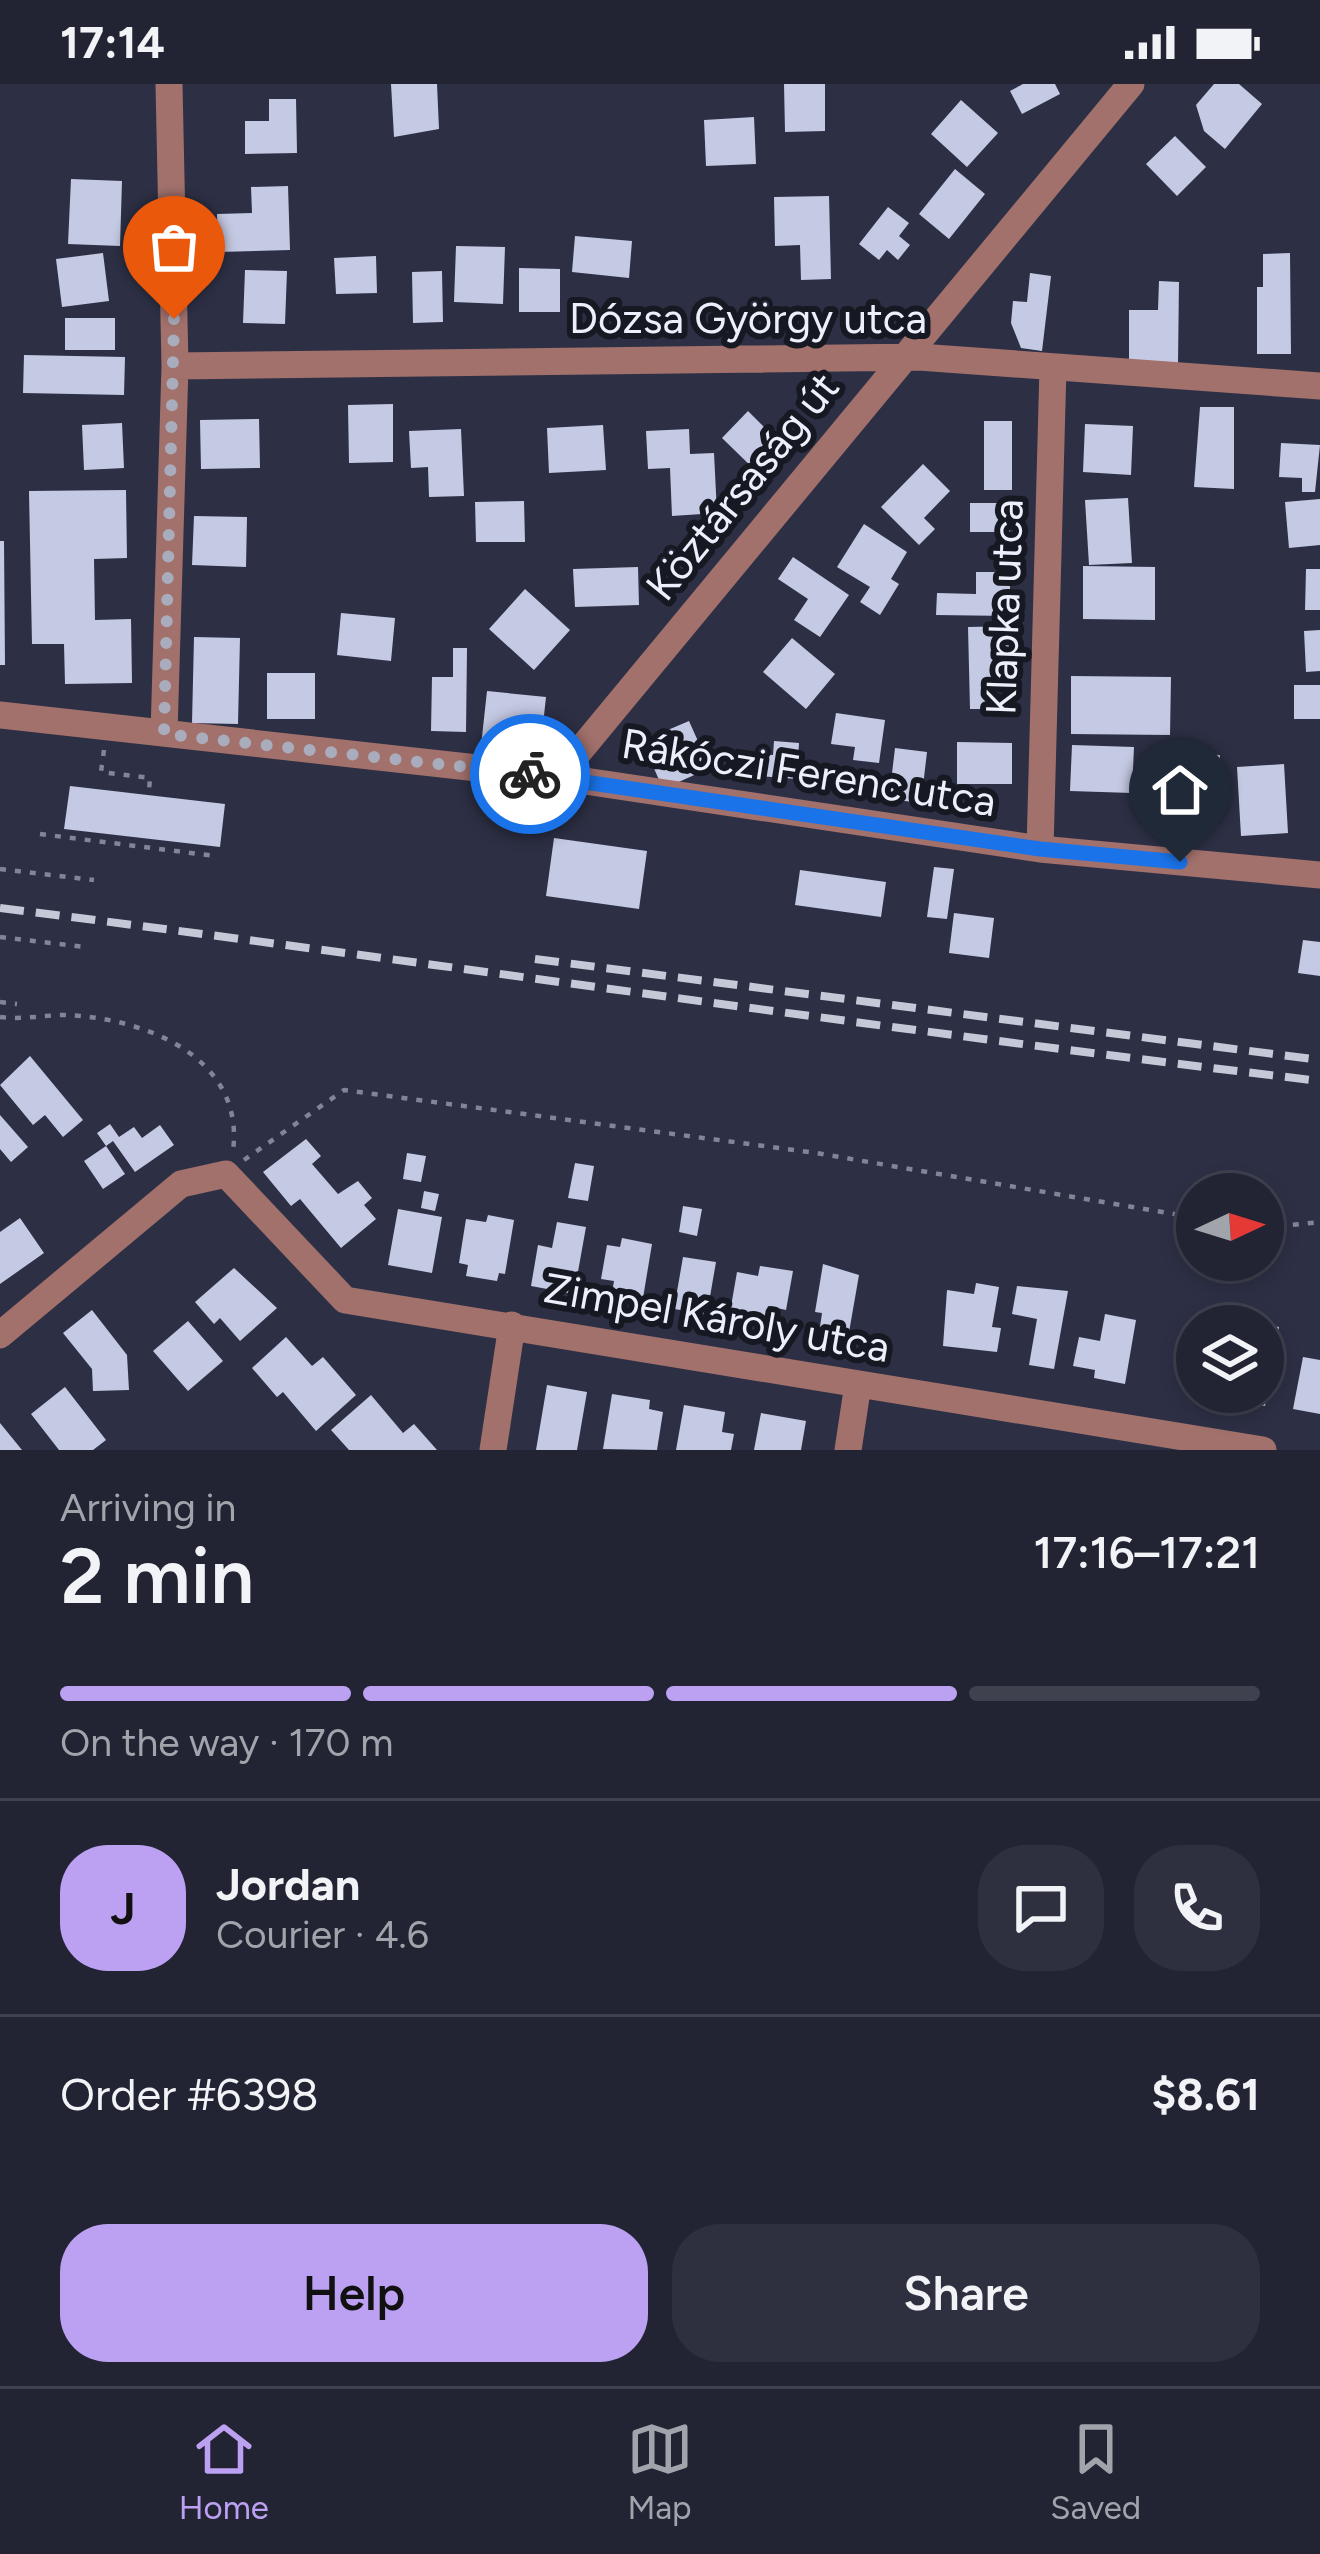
<!DOCTYPE html>
<html lang="en">
<head>
<meta charset="utf-8">
<style>
	:root { --surface:#222434; --page:#2e3040; --text:#f1f3f6; --muted:#a2a4ac; --line:#3f414f; --accent:#bca0f2 }
	body { margin:0; font-family:Figtree,sans-serif; background:var(--page); color:var(--text); height:100vh; display:flex; flex-direction:column; font-size:45px; white-space:nowrap }
	* { box-sizing:border-box; margin:0 }
	p { font-size:39px; color:var(--muted) }
	.icon { flex:none; width:66px; height:66px; fill:none; stroke:currentColor; stroke-width:2; stroke-linecap:round; stroke-linejoin:round }
	.map { position:relative; height:1366px; overflow:hidden }
	.drawer { display:flex; flex-direction:column; background:var(--surface); flex:1 }
	.drawer>* { flex:none }
	.needle { width:78px; rotate:86deg }
	.buttons { position:absolute; left:1176px; top:1089px; display:grid; gap:24px }
	.buttons a { display:grid; place-items:center; width:108px; height:108px; border-radius:50%; background:var(--surface); box-shadow:0 6px 18px #0003,0 0 0 3px var(--line); font-size:60px }
	.pin { position:absolute; display:grid; place-items:center; width:102px; height:102px; color:#fff; margin:-123px -51px; border-radius:50% 50% 50% 0; rotate:-45deg; box-shadow:0 0 12px #0007 }
	.pin .icon { rotate:45deg }
	.courier { position:absolute; display:grid; place-items:center; width:120px; height:120px; margin:-60px; border:9px solid #1a73e8; border-radius:50%; background:#fff; color:#222; box-shadow:0 3px 15px #0007 }
	.head em { font-style:normal; font-weight:600 }
	.head div { display:flex; flex-direction:column-reverse }
	.head { display:flex; align-items:center; justify-content:space-between; height:204px; padding:0 60px }
	h1 { font-size:78px; font-weight:600; line-height:90px }
	.bar { display:grid; grid-template-columns:repeat(4,1fr); gap:18px 12px; align-content:center; height:144px; padding:0 60px }
	.bar i { height:15px; border-radius:9px; background:var(--line) }
	.bar .selected { background:var(--accent) }
	.bar p { grid-column:span 4 }
	.line { display:flex; align-items:center; gap:30px; padding:0 60px; border-top:3px solid var(--line) }
	.line div { flex:1 }
	.round { display:grid; place-items:center; flex:none; width:126px; height:126px; border-radius:48px; background:var(--page) }
	.cta { display:flex; gap:24px; margin-top:auto; padding:24px 60px }
	.cta a { flex:1; height:138px; border-radius:48px; background:var(--accent); color:#111; font-size:48px; font-weight:600; line-height:138px; text-align:center }
	.cta a+a { background:var(--page); color:var(--text) }
	.status { display:flex; justify-content:space-between; align-items:center; height:84px; padding:0 60px; background:var(--surface); direction:ltr }
	.status svg { height:33px; fill:currentColor }
	.menu { display:flex; justify-content:space-around; align-items:center; height:168px; border-top:3px solid var(--line); background:var(--surface); font-size:33px; color:var(--muted) }
	.menu a { display:grid; justify-items:center; gap:6px }
	.menu .selected { color:var(--accent) }
	.map>svg:first-child { display:block }
</style>
</head>
<body>
<div class="status"><b>17:14</b><svg viewBox="0 0 49 12"><path d="M0 12V9h3v3zM5 12V6h3v6zM10 12V3h3v9zM15 12V0h3v12zM26 1h20v11H26zM47 4h2v5h-2z"/></svg></div>
<div class="map">
<svg width="1320" height="1366" viewBox="0 0 1320 1366">
	<rect width="100%" height="100%" fill="#2d3045"/>
	<!-- building -->
	<path fill="#c5cae4" d="M391 0H437L439 45 394 53Z
		M784 0H825V47L785 48Z
		M1023 0H1055L1060 10 1022 30 1010 7Z
		M1214 0H1239L1262 20 1225 65 1204 47 1196 21Z
		M269 15H296L297 69 245 70V37H269Z
		M961 16 998 49 967 83 931 50Z
		M754 33 756 80 706 82 704 36Z
		M1175 52 1206 83 1177 112 1146 80Z
		M955 85 985 110 949 155 919 130Z
		M71 95 122 97 120 162 68 160Z
		M288 102 290 166 218 168 217 130 252 129 251 103Z
		M829 112 831 195 801 196 800 161 775 162 774 113Z
		M888 123 909 139 899 152 910 161 898 176 887 166 879 176 859 160Z
		M575 152 632 157 629 194 572 188Z
		M456 162 505 163 503 220 454 218Z
		M103 169 109 217 62 223 56 175Z
		M1290 169 1291 270H1257V203H1263V170Z
		M376 172 377 209 336 210 334 174Z
		M519 184 560 185V228H519Z
		M245 186 287 187 285 240 243 239Z
		M442 187 443 238 413 239 412 188Z
		M1030 189 1051 192 1042 267 1021 264 1011 239 1013 217 1027 218Z
		M1159 197 1179 198 1178 279H1129V226H1158Z
		M65 234H115V266H65Z
		M24 271 125 273 124 311 23 309Z
		M393 320V378L349 379 348 321Z
		M1200 323H1234V405L1194 403Z
		M748 327 785 364 759 390 722 354Z
		M259 335 260 384 201 385 200 336Z
		M984 337H1012V406H984Z
		M122 339 124 384 84 386 82 341Z
		M1085 340 1133 342 1131 391 1083 388Z
		M603 341 606 386 549 389 547 344Z
		M461 345 464 412 429 413 428 383 411 384 409 347Z
		M689 345 690 370 714 369 717 429 672 432 670 384 648 385 646 347Z
		M1281 359 1320 361 1315 408H1302V394L1279 393Z
		M923 380 950 407 924 434 935 445 919 461 881 423Z
		M126 406 127 474 94 475 95 536 131 535 132 599 65 600 64 560H32L29 407Z
		M1128 414 1132 479 1089 481 1085 416Z
		M1320 415V461L1289 464 1285 418Z
		M524 417 525 458H476L475 418Z
		M970 419H1010V448H970Z
		M194 432 247 433 246 483 192 481Z
		M864 440 907 468 891 495 899 500 880 531 860 518 870 503 837 483Z
		M0 457H4L5 581H0Z
		M793 473 849 511 820 553 794 536 808 515 778 495Z
		M1083 482 1155 483V536L1083 535Z
		M638 483 639 521 575 523 573 485Z
		M1306 485H1320V526H1305Z
		M976 488H1010V532L936 531 937 509 976 510Z
		M525 505 570 546 534 586 489 545Z
		M341 529 395 534 391 577 337 571Z
		M1016 542 1017 599 998 600V625H970L968 543Z
		M1320 546V587L1306 588 1304 547Z
		M194 553 240 554 238 640 192 639Z
		M792 554 835 590 806 625 763 588Z
		M453 564H467L466 648 431 647 432 593H453Z
		M267 589H315V635H267Z
		M1071 592 1171 593 1170 651 1071 650Z
		M1294 601H1320V635H1294Z
		M487 607 546 613 540 668 481 662Z
		M836 629 885 636 879 679 853 676 855 663 831 660Z
		M689 637 710 684 663 705 642 657Z
		M774 657 799 659 797 695 744 691 746 669 773 671Z
		M957 658 1012 659V700H957Z
		M1072 661 1134 663 1132 709 1070 707Z
		M895 664 927 668 921 719 889 715Z
		M1174 669 1220 671 1217 722H1207L1205 749 1186 748 1188 718 1171 717Z
		M1284 680 1288 749 1241 752 1237 683Z
		M70 702 225 720 220 763 64 745Z
		M554 754 647 767 639 825 546 812Z
		M934 783 954 785 947 835 927 833Z
		M800 786 886 798 881 833 795 821Z
		M954 829 994 834 989 874 949 869Z
		M1303 856 1320 858V892L1298 889Z
		M30 972 83 1036 63 1053 45 1031 33 1041 0 1001Z
		M0 1031 28 1063 11 1078 0 1065Z
		M110 1040 119 1053 134 1043 142 1054 160 1041 174 1061 135 1088 113 1057 106 1062 97 1049Z
		M306 1055 321 1072 312 1080 338 1110 358 1097 372 1114 364 1121 376 1135 341 1164 300 1115 291 1122 263 1088Z
		M106 1062 125 1090 103 1105 84 1077Z
		M407 1069 426 1072 421 1098 403 1095Z
		M575 1079 594 1082 588 1117 568 1114Z
		M424 1107 439 1110 435 1127 421 1124Z
		M683 1122 702 1125 697 1152 679 1148Z
		M398 1125 442 1133 432 1189 388 1181Z
		M488 1131 514 1136 505 1190 499 1189 497 1197 466 1192 468 1181 459 1179 466 1135 486 1138Z
		M20 1134 44 1169 0 1200V1148Z
		M557 1138 586 1143 574 1210 531 1202 538 1161 552 1164Z
		M622 1154 652 1160 642 1220 611 1215 614 1197 601 1195 607 1161 620 1163Z
		M683 1173 716 1178 707 1230 674 1225Z
		M823 1180 859 1191 848 1254 819 1250 822 1229 815 1228Z
		M760 1182 793 1187 786 1226 768 1222 764 1240 729 1234 737 1188 758 1192Z
		M234 1184 277 1224 240 1257 220 1234 214 1240 195 1218Z
		M976 1199 999 1203 992 1243 1001 1244 997 1268 943 1262 947 1206 974 1210Z
		M1017 1202 1068 1207 1054 1285 1029 1281 1037 1235 1012 1230Z
		M92 1226 127 1271 129 1306 93 1307 92 1285 63 1249Z
		M1105 1230 1136 1236 1125 1300 1094 1294 1095 1286 1073 1282 1079 1253 1100 1257Z
		M188 1237 223 1277 188 1307 153 1267Z
		M1263 1240 1279 1243 1265 1322 1231 1316 1232 1308H1263Z
		M286 1253 312 1282 323 1273 356 1311 316 1347 283 1308 277 1313 252 1284Z
		M1303 1273 1320 1276V1330L1293 1325Z
		M547 1301 587 1308 577 1366H536Z
		M65 1303 106 1356 93 1366H59L31 1330Z
		M612 1310 650 1316 649 1325 663 1328 657 1366 603 1365Z
		M371 1311 403 1349 414 1340 437 1366H349L331 1346Z
		M684 1321 725 1328 722 1348 734 1350 731 1366H676Z
		M761 1329 806 1337 801 1366H754Z
		M0 1339 22 1366H0Z"/>
	<g fill="none" stroke-linecap="round" stroke-linejoin="round">
		<!-- path -->
		<path stroke="#828597" stroke-width="4.5" stroke-dasharray="6 9" stroke-linecap="butt" d="M104 666 101 688 150 694 149 707
			M40 750 215 772
			M0 785 94 796
			M0 853 85 863
			M0 918 17 920
			M0 933C22 936 44 931 66 931 145 934 245 973 233 1067
			M244 1076 344 1006 816 1069 1197 1134
			M1263 1144 1320 1138"/>
		<!-- minor -->
		<path stroke="#a2716c" stroke-width="27" d="M175 282 919 273 1320 302
			M0 631 558 693 1040 765 1320 791
			M164 649 175 282 169 0
			M558 693 1131 0
			M1040 765 1053 283
			M0 1251 181 1100 226 1090 345 1216 1263 1366
			M493 1366 512 1241
			M848 1366 858 1300"/>
		<!-- rail -->
		<path stroke="#c5c8d7" stroke-width="8" stroke-dasharray="24 12" stroke-linecap="butt" d="M0 824C440 879 879 945 1320 997
			M535 875 1320 976"/>
	</g>
	<g fill="none" stroke-linecap="round" stroke-linejoin="round">
		<!-- done -->
		<path stroke="#a9acbc" stroke-width="12" stroke-dasharray="0 21.6" d="M174 235 164 650 530 690"/>
		<!-- route -->
		<path stroke="#1a73e8" stroke-width="15" d="M530 690 1040 765 1180 778"/>
	</g>
	<g text-anchor="middle" stroke-width="12" stroke-linejoin="round" paint-order="stroke">
		<!-- street labels -->
		<g font-size="42" fill="#eceffc" stroke="#171922">
			<text x="748" y="249">Dózsa György utca</text>
			<text transform="translate(742 402) rotate(-51)" y="15">Köztársaság út</text>
			<text transform="translate(1004 523) rotate(-88)" y="15">Klapka utca</text>
			<text transform="translate(809 688) rotate(9)" y="15">Rákóczi Ferenc utca</text>
			<text transform="translate(717 1233) rotate(10)" y="15">Zimpel Károly utca</text>
		</g>
	</g>
</svg>
<div class="buttons">
<a><svg class="needle" viewBox="-14 -14 28 28"><path d="M0-13l5 13h-10z" fill="#e53935"/><path d="M0 13l5-13h-10z" fill="#a2a4ac"/></svg></a>
<a><svg class="icon" aria-label="layers" viewBox="0 0 24 24"><path d="M12 4l9 5-9 5-9-5zM3 14l9 5 9-5"/></svg></a>
</div>
<div class="pin" style="left:174px;top:235px;background:#ea580c"><svg class="icon" aria-label="bag" viewBox="0 0 24 24"><path d="M5 8h14l-1 12H6zM9 8a3 3 0 0 1 6 0"/></svg></div>
<div class="pin" style="left:1180px;top:778px;background:#1f2937"><svg class="icon" aria-label="home" viewBox="0 0 24 24"><path d="M3 11l9-7 9 7M6 9v11h12V9"/></svg></div>
<div class="courier" style="left:530px;top:690px"><svg class="icon" aria-label="bike" viewBox="0 0 24 24"><circle cx="6" cy="16" r="4"/><circle cx="18" cy="16" r="4"/><path d="M6 16l4-8h5l3 8M10 8l3 8H6M13 5h3"/></svg></div>
</div>
<section class="drawer">
<div class="head"><div><h1>2 min</h1><p>Arriving in</p></div><em>17:16–17:21</em></div>
<div class="bar"><i class="selected"></i><i class="selected"></i><i class="selected"></i><i></i><p>On the way · 170 m</p></div>
<div class="line" style="height:216px"><b class="round" style="background:var(--accent);color:#111">J</b><div><b>Jordan</b><p>Courier · 4.6</p></div><a class="round"><svg class="icon" aria-label="chat" viewBox="0 0 24 24"><path d="M4 5h16v11H9l-5 4z"/></svg></a><a class="round"><svg class="icon" aria-label="phone" viewBox="0 0 24 24"><path d="M5 4h4l2 5-3 2q2 4 5 5l2-3 5 2v4C11 20 4 13 5 4z"/></svg></a></div>
<div class="line" style="height:156px"><div>Order #6398</div><b>$8.61</b></div>
<div class="cta"><a>Help</a><a>Share</a></div>
</section>
<nav class="menu">
<a class="selected"><svg class="icon" aria-label="home" viewBox="0 0 24 24"><path d="M3 11l9-7 9 7M6 9v11h12V9"/></svg>Home</a>
<a><svg class="icon" aria-label="map" viewBox="0 0 24 24"><path d="M3 6l6-2 6 2 6-2v14l-6 2-6-2-6 2zM9 4v14M15 6v14"/></svg>Map</a>
<a><svg class="icon" aria-label="saved" viewBox="0 0 24 24"><path d="M7 4h10v16l-5-4-5 4z"/></svg>Saved</a>
</nav>
</body>
</html>
